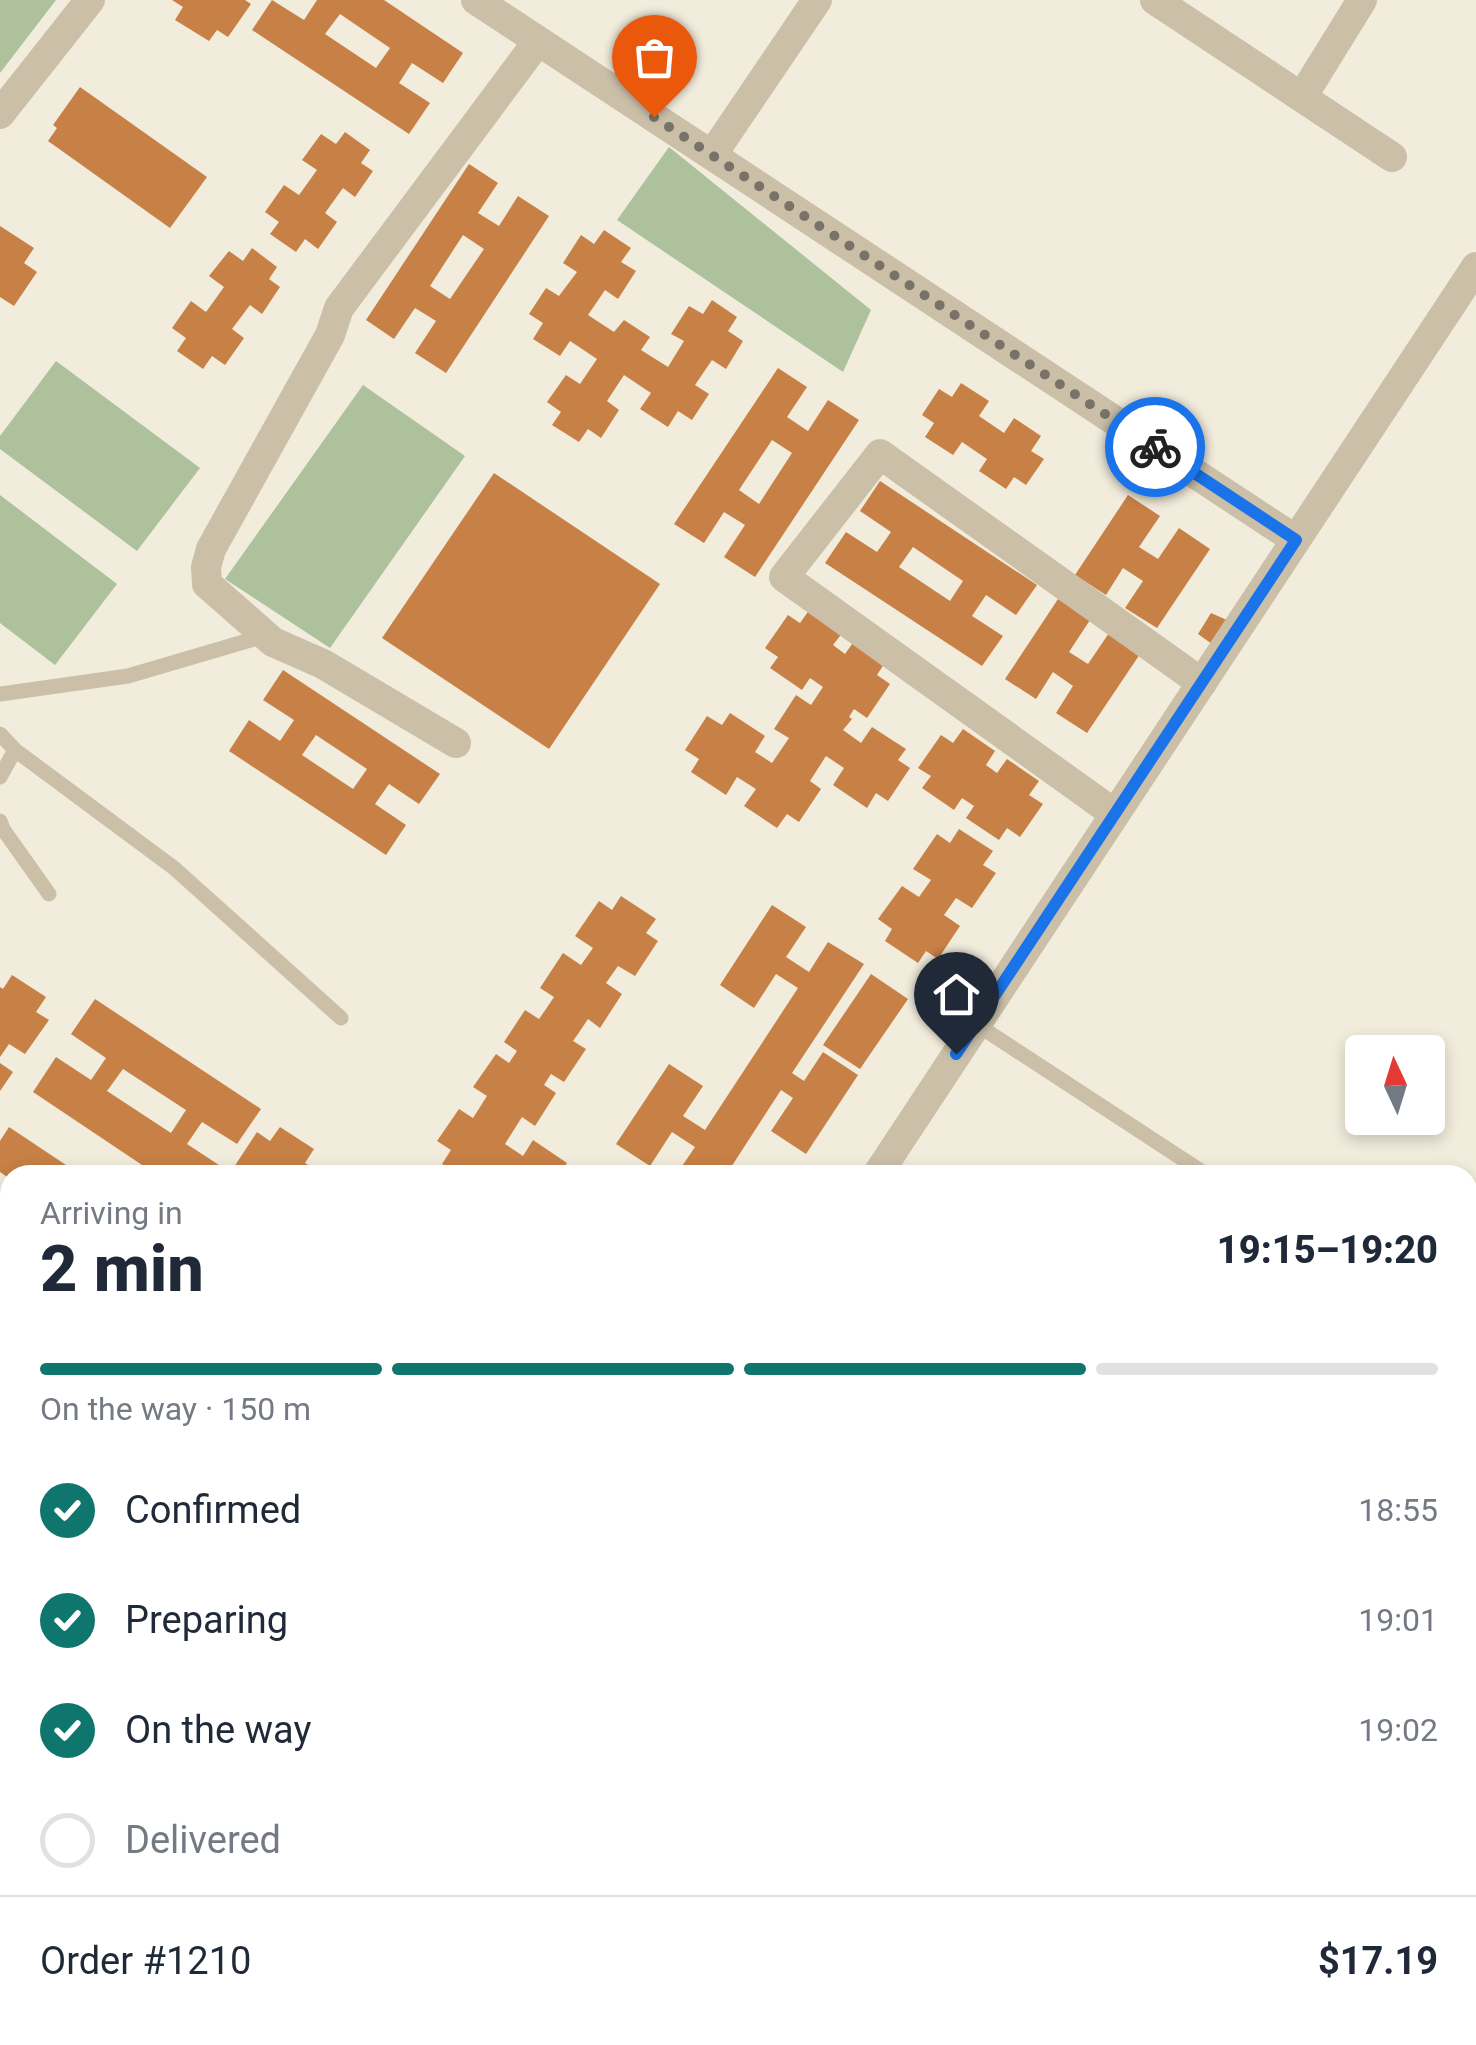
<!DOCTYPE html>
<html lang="en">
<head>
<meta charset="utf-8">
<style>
	:root { --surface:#fff; --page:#f2f2f3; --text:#1f2937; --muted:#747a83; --line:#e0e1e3; --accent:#0f766e }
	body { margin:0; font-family:Roboto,sans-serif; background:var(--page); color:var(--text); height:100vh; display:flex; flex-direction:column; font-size:38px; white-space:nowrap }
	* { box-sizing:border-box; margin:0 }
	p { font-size:32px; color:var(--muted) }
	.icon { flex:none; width:55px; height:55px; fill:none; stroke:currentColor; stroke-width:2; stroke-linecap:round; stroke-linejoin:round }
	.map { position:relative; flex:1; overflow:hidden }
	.drawer { position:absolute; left:0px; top:1165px; width:1478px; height:880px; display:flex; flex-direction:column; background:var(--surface); border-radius:30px 30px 0 0; box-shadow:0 5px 15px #0003 }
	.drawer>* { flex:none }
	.needle { width:65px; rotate:356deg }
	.fabs { position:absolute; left:1345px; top:1035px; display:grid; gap:20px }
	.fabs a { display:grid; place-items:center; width:100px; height:100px; border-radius:10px; background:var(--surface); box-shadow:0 5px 15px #0003; font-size:50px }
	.pin { position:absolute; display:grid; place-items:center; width:85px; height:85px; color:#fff; margin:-102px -42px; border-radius:50% 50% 50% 0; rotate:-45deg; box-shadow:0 0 10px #0007 }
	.pin .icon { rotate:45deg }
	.courier { position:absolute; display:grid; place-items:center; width:100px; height:100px; margin:-50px; border:8px solid #1a73e8; border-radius:50%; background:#fff; color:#222; box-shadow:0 2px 12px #0007 }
	.head em { font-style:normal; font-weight:800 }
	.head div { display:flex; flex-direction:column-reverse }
	.head { display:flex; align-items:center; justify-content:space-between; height:170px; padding:0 40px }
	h1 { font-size:65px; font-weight:800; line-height:75px }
	.bar { display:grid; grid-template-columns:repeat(4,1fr); gap:15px 10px; align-content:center; height:120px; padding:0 40px }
	.bar i { height:12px; border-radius:8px; background:var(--line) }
	.bar .on { background:var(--accent) }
	.bar p { grid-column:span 4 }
	.line { display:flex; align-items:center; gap:25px; padding:0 40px; border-top:2px solid var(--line) }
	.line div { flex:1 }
	ol { padding:0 40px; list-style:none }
	li { display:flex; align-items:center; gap:30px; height:110px }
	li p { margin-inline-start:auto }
	li .icon { padding:10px; border-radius:50%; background:var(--accent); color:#fff; stroke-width:4 }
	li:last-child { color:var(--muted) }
	li i { width:55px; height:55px; border:5px solid var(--line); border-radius:50% }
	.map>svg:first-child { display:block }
</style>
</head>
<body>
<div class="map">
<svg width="1476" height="2045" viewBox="0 0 1476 2045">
	<rect width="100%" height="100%" fill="#f2ecdc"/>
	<!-- green -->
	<path fill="#adc19c" d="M0 0H56L0 73Z
		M669 147 871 310 843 372 617 220Z
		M56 361 200 468 137 551 0 449V436Z
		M363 385 465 456 330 648 225 579Z
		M0 495 117 584 55 665 0 623Z
		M0 1343 10 1350V1737L0 1730Z
		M0 1879 10 1884V2004L0 2002Z"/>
	<!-- building -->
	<path fill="#c78046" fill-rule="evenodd" d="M172 0H245L251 4 228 37 217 30 209 41 175 20 183 7Z
		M272 0 304 20 317 0H384L463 53 443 83 412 63 399 83 430 103 409 134 252 30ZM340 14 390 48 376 68 325 34Z
		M80 87 207 177 170 228 48 141 57 128 53 125Z
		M345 132 370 150 361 163 373 171 355 197 343 188 325 213 337 222 318 249 305 239 296 252 270 234 279 222 265 212 284 185 299 195 317 170 302 160 321 134 336 144Z
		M469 164 498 183 478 213 499 226 518 196 549 216 446 373 415 353 436 321 415 308 394 339 366 320ZM463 235 484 249 450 299 430 286Z
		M0 226 34 248 24 263 37 272 14 306 0 297Z
		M604 230 631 248 621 262 636 271 618 299 605 290 588 315 614 332 624 320 650 337 641 350 668 367 684 341 671 334 689 306 703 314 712 300 737 317 728 331 743 341 726 369 712 360 695 385 709 394 692 420 678 411 668 427 640 409 651 393 624 375 607 401 619 410 601 438 588 429 579 442 552 425 561 412 547 402 566 375 580 384 597 359 570 341 560 356 533 339 543 323 529 314 546 288 559 296 577 272 563 263 581 235 594 244Z
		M252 248 277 267 269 279 280 287 262 314 250 305 232 329 244 338 225 365 212 356 203 369 177 351 186 338 172 328 191 301 206 312 224 287 209 276 229 251 243 261Z
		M778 368 807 387 787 417 808 431 828 400 859 420 755 577 724 557 745 525 724 512 704 543 674 524ZM772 440 792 453 759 504 739 490Z
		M961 383 989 401 979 416 1004 433 1014 418 1041 436 1031 451 1044 459 1026 485 1014 477 1006 489 979 471 987 459 962 442 953 455 925 437 934 423 922 415 939 389 952 397Z
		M494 473 660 584 549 749 382 638Z
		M880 481 1037 585 1016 615 986 595 972 616 1003 636 982 666 825 563 846 532 877 552 891 532 860 511ZM913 547 963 581 950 601 899 567Z
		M1128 495 1160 516 1139 547 1158 559 1179 528 1210 549 1157 628 1125 608 1143 581 1123 568 1106 595 1075 575Z
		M1058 599 1090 620 1069 652 1088 664 1109 633 1140 654 1087 733 1056 713 1073 686 1053 672 1036 699 1005 679Z
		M810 609 843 632 833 645 845 654 855 640 886 661 877 675 890 684 867 718 854 709 849 717 852 719 843 730 861 743 872 727 906 749 898 760 910 768 888 801 876 793 867 808 833 785 844 768 826 756 810 781 821 789 799 822 787 814 777 828 744 806 756 789 737 777 726 795 691 772 699 759 685 750 707 716 722 725 730 713 765 736 755 752 772 763 789 738 774 729 796 695 811 705 823 687 810 678 802 690 770 668 778 657 765 648 788 615 800 623Z
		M1211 613 1229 621 1212 644 1198 634Z
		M283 670 440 774 419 804 389 784 375 804 406 825 386 855 229 751 249 720 280 741 294 720 263 700ZM316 735 367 769 353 789 302 755Z
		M963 729 995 751 986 765 997 773 1007 759 1039 781 1029 795 1043 804 1020 837 1007 828 999 840 966 818 974 806 962 798 954 810 922 788 931 776 918 768 941 735 953 743Z
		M959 829 993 851 983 865 996 873 972 908 956 898 944 915 960 926 938 959 926 951 918 963 885 941 892 929 878 919 902 886 919 897 931 880 913 869 937 834 950 843Z
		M621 896 656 919 646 933 658 941 635 976 618 966 606 983 622 994 600 1028 588 1019 580 1031 573 1041 586 1049 564 1082 551 1074 544 1085 556 1093 535 1126 522 1117 505 1144 523 1156 533 1140 567 1163 559 1175H496L488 1169 484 1175H459L442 1164 451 1150 437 1141 459 1109 473 1118 487 1096 473 1087 496 1054 509 1063 517 1051 504 1042 525 1010 539 1019 546 1009 554 997 540 988 563 953 581 965 593 948 575 936 599 901 612 910Z
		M772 905 806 927 786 957 809 972 828 942 864 964 792 1073 804 1081 823 1052 858 1075 806 1154 771 1131 793 1098 781 1090 726 1175H676L695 1147 672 1132 650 1166 616 1144 669 1064 703 1086 683 1116 705 1130 798 988 776 974 754 1008 720 985Z
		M871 974 908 999 860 1069 823 1045Z
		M12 975 46 997 36 1012 49 1020 25 1054 9 1044 0 1057V987L3 989Z
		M95 999 261 1109 237 1144 202 1122 187 1144 222 1167 217 1175H157L33 1092 56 1057 91 1080 106 1058 71 1034ZM123 1069 186 1110 171 1133 107 1091Z
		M0 1063 13 1072 0 1091Z
		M9 1127 81 1175H10V1179L0 1172V1141Z
		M280 1127 314 1149 305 1163 323 1175H247L234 1167 257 1132 270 1141Z
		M10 1201V1262L0 1256V1205L5 1208Z"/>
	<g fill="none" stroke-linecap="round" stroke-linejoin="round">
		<!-- lane -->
		<path stroke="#cbbfa8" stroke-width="15" d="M0 694 128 676 264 636
			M0 734 15 750 174 868 341 1018
			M0 777 15 750
			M0 821 3 829 49 894
			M976 1024 1207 1175"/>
		<!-- street -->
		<path stroke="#cbbfa8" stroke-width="30" d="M476 0 1296 540
			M1155 0 1392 157
			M1302 97 1362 0
			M0 114 90 0
			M712 155 817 0
			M456 743 323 664 273 642 207 584 206 567 211 549 330 335 339 308 538 41
			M1115 814 784 577 880 454 1202 683
			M877 1175 1476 267
			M0 1329 10 1336
			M1468 1816 1476 1821
			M914 2035 918 2045"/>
	</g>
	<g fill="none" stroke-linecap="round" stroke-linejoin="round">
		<!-- done -->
		<path stroke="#787267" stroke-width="10" stroke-dasharray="0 18" d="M654 117 1155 447"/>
		<!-- route -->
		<path stroke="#1a73e8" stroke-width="12" d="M956 1054 1296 540 1155 447"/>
	</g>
</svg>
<div class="fabs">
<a><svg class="needle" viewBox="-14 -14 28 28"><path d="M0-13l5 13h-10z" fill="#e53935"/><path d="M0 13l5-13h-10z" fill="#747a83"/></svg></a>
</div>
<div class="pin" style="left:654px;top:117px;background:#ea580c"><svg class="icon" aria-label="bag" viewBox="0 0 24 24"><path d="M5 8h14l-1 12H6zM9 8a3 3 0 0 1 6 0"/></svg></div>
<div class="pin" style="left:956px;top:1054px;background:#1f2937"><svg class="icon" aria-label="home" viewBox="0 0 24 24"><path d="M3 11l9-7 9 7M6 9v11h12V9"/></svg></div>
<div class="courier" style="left:1155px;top:447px"><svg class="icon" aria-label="bike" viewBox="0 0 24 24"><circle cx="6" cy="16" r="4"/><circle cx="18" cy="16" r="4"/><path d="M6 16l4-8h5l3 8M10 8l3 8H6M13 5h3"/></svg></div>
<section class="drawer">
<div class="head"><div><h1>2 min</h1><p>Arriving in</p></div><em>19:15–19:20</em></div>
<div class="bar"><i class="on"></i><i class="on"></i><i class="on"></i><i></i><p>On the way · 150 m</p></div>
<ol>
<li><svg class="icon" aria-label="check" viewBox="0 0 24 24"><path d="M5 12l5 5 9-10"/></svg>Confirmed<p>18:55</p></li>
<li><svg class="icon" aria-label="check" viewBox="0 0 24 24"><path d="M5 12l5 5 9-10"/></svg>Preparing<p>19:01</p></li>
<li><svg class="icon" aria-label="check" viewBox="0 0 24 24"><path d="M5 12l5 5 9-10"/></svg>On the way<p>19:02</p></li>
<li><i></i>Delivered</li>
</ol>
<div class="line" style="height:130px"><div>Order #1210</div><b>$17.19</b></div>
</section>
</div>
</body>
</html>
